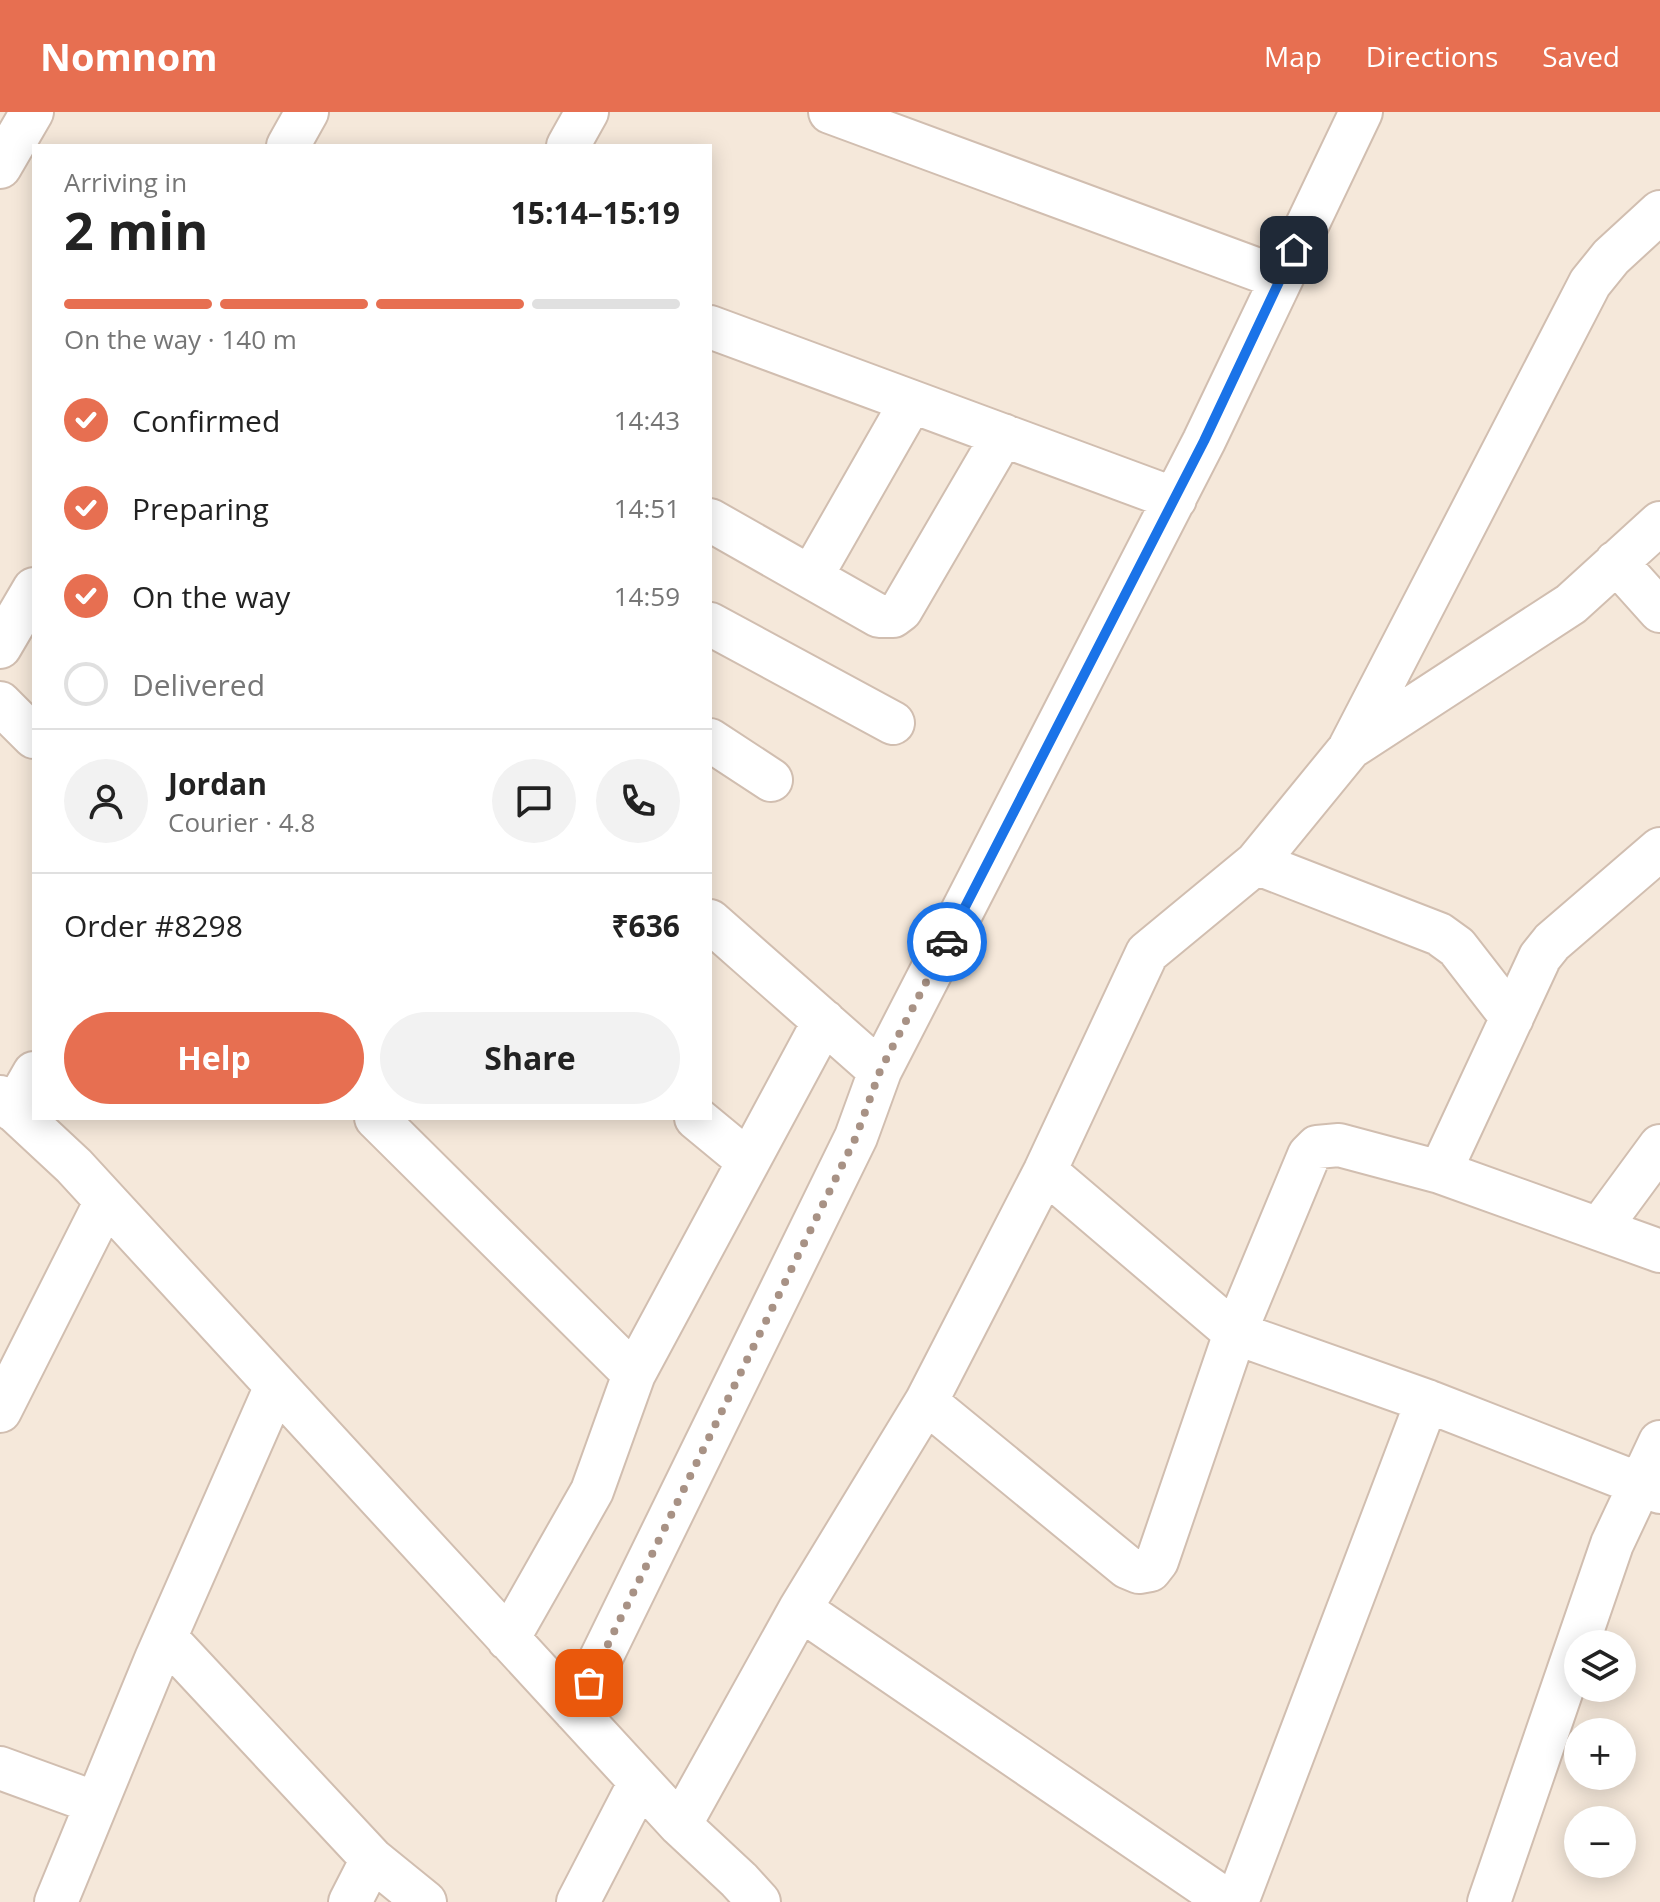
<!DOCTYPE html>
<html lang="en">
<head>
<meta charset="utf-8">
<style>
	:root { --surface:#fff; --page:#f2f2f2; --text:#222; --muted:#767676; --line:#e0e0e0; --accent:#e76f51 }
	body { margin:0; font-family:"Open Sans",sans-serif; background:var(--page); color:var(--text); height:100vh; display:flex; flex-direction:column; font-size:30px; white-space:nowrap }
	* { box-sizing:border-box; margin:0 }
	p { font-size:26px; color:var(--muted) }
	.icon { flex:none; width:44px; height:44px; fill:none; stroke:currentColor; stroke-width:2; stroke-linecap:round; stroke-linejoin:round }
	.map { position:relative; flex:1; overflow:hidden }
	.drawer { position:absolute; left:32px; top:32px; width:680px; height:976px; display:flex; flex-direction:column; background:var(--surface); border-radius:0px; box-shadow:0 4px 20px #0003 }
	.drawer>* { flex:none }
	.controls { position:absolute; left:1564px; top:1518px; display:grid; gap:16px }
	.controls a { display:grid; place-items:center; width:72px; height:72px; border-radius:50%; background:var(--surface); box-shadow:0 4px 20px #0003; font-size:40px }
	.pin { position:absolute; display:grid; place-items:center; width:68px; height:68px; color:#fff; margin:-34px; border-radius:16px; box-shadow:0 4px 12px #0006 }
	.courier { position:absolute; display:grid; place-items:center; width:80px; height:80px; margin:-40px; border:6px solid #1a73e8; border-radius:50%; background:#fff; color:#222; box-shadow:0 2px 10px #0007 }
	.headline em { font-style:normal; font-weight:700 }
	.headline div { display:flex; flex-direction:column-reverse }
	.headline { display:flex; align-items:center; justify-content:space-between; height:136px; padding:0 32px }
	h1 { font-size:52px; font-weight:700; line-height:60px }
	.bar { display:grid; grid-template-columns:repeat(4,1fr); gap:12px 8px; align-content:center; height:96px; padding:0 32px }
	.bar i { height:10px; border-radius:6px; background:var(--line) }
	.bar .selected { background:var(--accent) }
	.bar p { grid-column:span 4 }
	.line { display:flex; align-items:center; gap:20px; padding:0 32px; border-top:2px solid var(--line) }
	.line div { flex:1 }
	.round { display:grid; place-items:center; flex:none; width:84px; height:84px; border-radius:42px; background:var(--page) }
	ol { padding:0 32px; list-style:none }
	li { display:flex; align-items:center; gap:24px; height:88px }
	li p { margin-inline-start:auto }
	li .icon { padding:8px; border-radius:50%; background:var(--accent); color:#fff; stroke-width:4 }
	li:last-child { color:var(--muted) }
	li i { width:44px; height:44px; border:4px solid var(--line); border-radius:50% }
	.action { display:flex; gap:16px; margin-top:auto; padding:16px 32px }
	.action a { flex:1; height:92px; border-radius:48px; background:var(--accent); color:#fff; font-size:32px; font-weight:700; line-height:92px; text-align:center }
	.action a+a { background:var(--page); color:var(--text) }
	header { display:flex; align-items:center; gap:48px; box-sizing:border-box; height:112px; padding:0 40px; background:var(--accent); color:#fff }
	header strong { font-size:38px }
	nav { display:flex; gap:44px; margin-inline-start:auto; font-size:28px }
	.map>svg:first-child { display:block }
</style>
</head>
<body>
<header>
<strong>Nomnom</strong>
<nav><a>Map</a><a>Directions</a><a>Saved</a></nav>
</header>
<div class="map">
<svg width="1660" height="1790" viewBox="0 0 1660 1790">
	<rect width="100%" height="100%" fill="#fdf6ec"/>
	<!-- residential -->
	<path fill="#f5e8da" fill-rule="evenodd" d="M0 0H1660V1790H0ZM34 34H710V1006H34ZM1578 1532H1622V1576H1578ZM1578 1620H1622V1664H1578ZM1578 1708H1622V1752H1578Z"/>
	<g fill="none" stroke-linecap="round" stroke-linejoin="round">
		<!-- street casing -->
		<g stroke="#d1beb0" stroke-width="46">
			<path id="street" d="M830 0 1280 166
				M288 34 307 0
				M568 34 587 0
				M0 55 32 0
				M710 215 1175 387
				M710 408 879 504H893L901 498 1003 323
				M1616 450 1660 499
				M811 465 911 290
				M710 512 893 611
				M0 535 34 477
				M0 591 34 625
				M710 628 771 668
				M1350 635 1590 171 1611 145 1660 100
				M1256 751 1439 822 1457 835 1512 906
				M710 809 880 959
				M0 985 74 1054 680 1713 739 1768 759 1790
				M13 998 34 961
				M376 1006 634 1262
				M696 1006 748 1049
				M1045 1059 1235 1221 1427 1289 1660 1380
				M1440 1060 1540 845 1552 830 1660 737
				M1599 1117 1660 1034
				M926 1290 1127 1455 1139 1460 1150 1458 1157 1449 1235 1221 1309 1043 1317 1035 1339 1033 1440 1060 1660 1139
				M0 1299 106 1089
				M800 1497 1229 1790
				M166 1526 372 1747 425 1790
				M508 1527 592 1379 634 1262 824 909
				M575 1599 856 1025 880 959 1204 329 1361 0
				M0 1656 96 1691
				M680 1713 800 1497 926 1290 1045 1059 1147 841 1256 751 1350 636 1571 492 1660 411
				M56 1790 156 1547 276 1274
				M350 1790 372 1747
				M578 1790 640 1670
				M1237 1790 1427 1289
				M1489 1790 1612 1432 1660 1330"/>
		</g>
		<!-- street -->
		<use href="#street" stroke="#fff" stroke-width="42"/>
	</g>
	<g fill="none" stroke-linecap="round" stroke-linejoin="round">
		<!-- done -->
		<path stroke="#a89285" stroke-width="8" stroke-dasharray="0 14.4" d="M589 1571 856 1025 880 959 947 830"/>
		<!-- route -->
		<path stroke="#1a73e8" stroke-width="10" d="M947 830 1204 329 1294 138"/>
	</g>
</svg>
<div class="controls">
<a><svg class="icon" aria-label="layers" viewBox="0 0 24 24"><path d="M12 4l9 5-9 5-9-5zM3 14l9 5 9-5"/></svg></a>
<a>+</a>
<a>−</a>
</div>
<div class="pin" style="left:589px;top:1571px;background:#ea580c"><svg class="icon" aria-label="bag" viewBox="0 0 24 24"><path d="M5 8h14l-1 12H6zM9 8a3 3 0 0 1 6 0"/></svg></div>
<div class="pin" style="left:1294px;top:138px;background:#1f2937"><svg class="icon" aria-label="home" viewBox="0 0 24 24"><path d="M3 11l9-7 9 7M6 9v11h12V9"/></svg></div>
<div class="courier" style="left:947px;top:830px"><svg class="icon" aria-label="car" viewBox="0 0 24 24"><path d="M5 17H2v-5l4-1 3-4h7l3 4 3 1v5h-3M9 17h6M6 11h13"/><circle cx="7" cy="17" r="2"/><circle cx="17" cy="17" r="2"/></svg></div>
<section class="drawer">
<div class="headline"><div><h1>2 min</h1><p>Arriving in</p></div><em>15:14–15:19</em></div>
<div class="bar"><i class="selected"></i><i class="selected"></i><i class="selected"></i><i></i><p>On the way · 140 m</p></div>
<ol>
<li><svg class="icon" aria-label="check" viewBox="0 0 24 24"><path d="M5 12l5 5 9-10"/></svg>Confirmed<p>14:43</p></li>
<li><svg class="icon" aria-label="check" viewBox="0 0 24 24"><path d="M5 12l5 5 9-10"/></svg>Preparing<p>14:51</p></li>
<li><svg class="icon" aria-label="check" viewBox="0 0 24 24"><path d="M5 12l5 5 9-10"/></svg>On the way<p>14:59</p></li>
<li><i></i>Delivered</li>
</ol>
<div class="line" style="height:144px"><a class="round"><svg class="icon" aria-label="person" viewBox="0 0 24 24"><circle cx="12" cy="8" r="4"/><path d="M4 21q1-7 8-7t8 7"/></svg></a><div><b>Jordan</b><p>Courier · 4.8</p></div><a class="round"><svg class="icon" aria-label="chat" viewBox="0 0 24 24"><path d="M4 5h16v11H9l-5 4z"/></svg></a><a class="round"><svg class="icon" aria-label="phone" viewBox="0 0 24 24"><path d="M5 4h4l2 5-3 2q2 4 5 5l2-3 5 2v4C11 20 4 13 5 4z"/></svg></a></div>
<div class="line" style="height:104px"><div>Order #8298</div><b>₹636</b></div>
<div class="action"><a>Help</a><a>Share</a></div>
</section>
</div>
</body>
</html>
